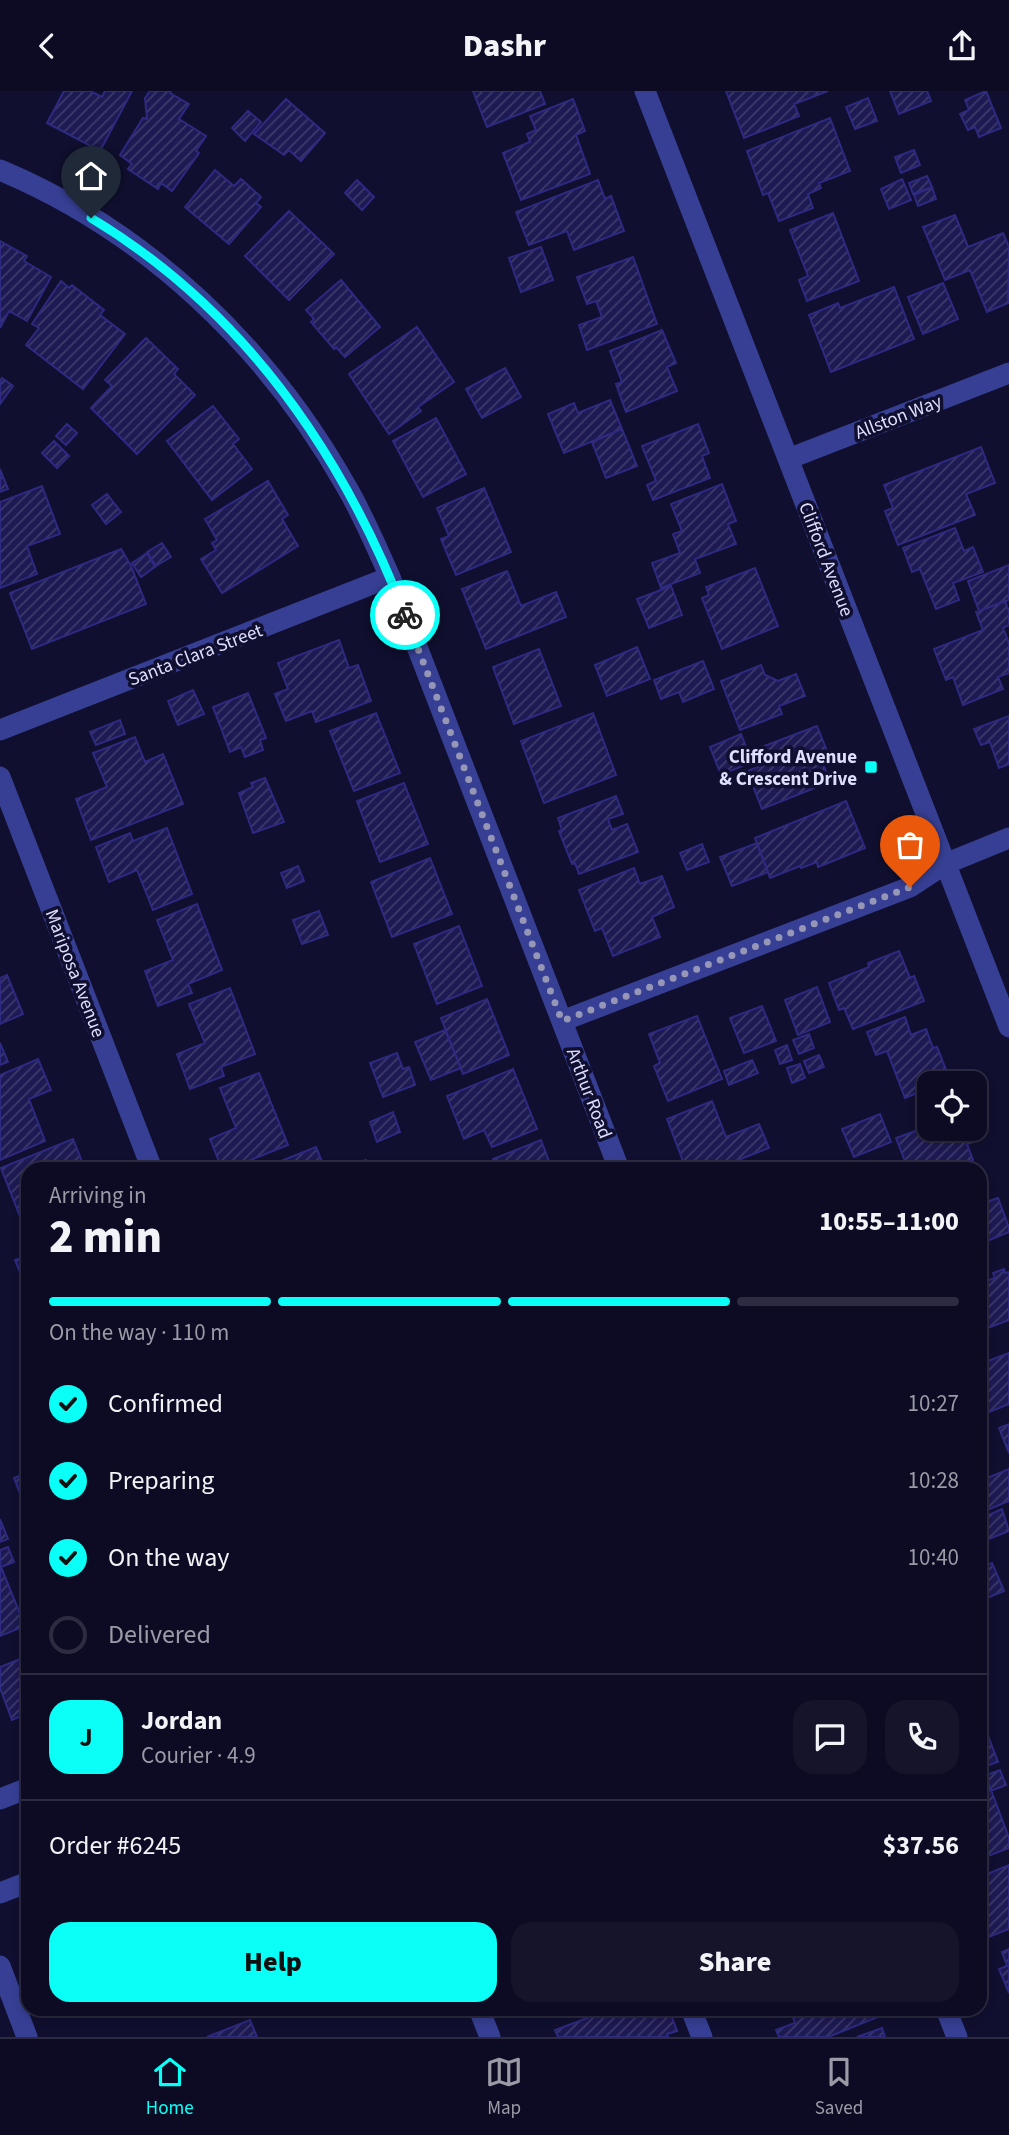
<!DOCTYPE html>
<html lang="en">
<head>
<meta charset="utf-8">
<style>
	:root { --surface:#0c0b23; --page:#15142b; --text:#f1f3f6; --muted:#9a9ba6; --line:#2c2b41; --accent:#0afff6 }
	body { margin:0; font-family:"Source Sans 3",sans-serif; background:var(--page); color:var(--text); height:100vh; display:flex; flex-direction:column; font-size:26px; white-space:nowrap }
	* { box-sizing:border-box; margin:0 }
	p { font-size:23px; color:var(--muted) }
	.icon { flex:none; width:38px; height:38px; fill:none; stroke:currentColor; stroke-width:2; stroke-linecap:round; stroke-linejoin:round }
	.map { position:relative; flex:1; overflow:hidden }
	.side { position:absolute; left:21px; top:1071px; width:966px; height:854px; display:flex; flex-direction:column; background:var(--surface); border-radius:21px; box-shadow:0 4px 10px #0003,0 0 0 2px var(--line) }
	.side>* { flex:none }
	.buttons { position:absolute; left:917px; top:980px; display:grid; gap:14px }
	.buttons a { display:grid; place-items:center; width:70px; height:70px; border-radius:14px; background:var(--surface); box-shadow:0 4px 10px #0003,0 0 0 2px var(--line); font-size:35px }
	.pin { position:absolute; display:grid; place-items:center; width:60px; height:60px; color:#fff; margin:-72px -30px; border-radius:50% 50% 50% 0; rotate:-45deg; box-shadow:0 0 7px #0007 }
	.pin .icon { rotate:45deg }
	.courier { position:absolute; display:grid; place-items:center; width:70px; height:70px; margin:-35px; border:5px solid #0afff6; border-radius:50%; background:#fff; color:#222; box-shadow:0 2px 9px #0007 }
	.overview em { font-style:normal; font-weight:800 }
	.overview div { display:flex; flex-direction:column-reverse }
	.overview { display:flex; align-items:center; justify-content:space-between; height:119px; padding:0 28px }
	h1 { font-size:46px; font-weight:800; line-height:52px }
	.bar { display:grid; grid-template-columns:repeat(4,1fr); gap:10px 7px; align-content:center; height:84px; padding:0 28px }
	.bar i { height:9px; border-radius:5px; background:var(--line) }
	.bar .on { background:var(--accent) }
	.bar p { grid-column:span 4 }
	.line { display:flex; align-items:center; gap:18px; padding:0 28px; border-top:2px solid var(--line) }
	.line div { flex:1 }
	.round { display:grid; place-items:center; flex:none; width:74px; height:74px; border-radius:21px; background:var(--page) }
	ol { padding:0 28px; list-style:none }
	li { display:flex; align-items:center; gap:21px; height:77px }
	li p { margin-inline-start:auto }
	li .icon { padding:7px; border-radius:50%; background:var(--accent); color:#111; stroke-width:4 }
	li:last-child { color:var(--muted) }
	li i { width:38px; height:38px; border:4px solid var(--line); border-radius:50% }
	.action { display:flex; gap:14px; margin-top:auto; padding:14px 28px }
	.action a { flex:1; height:80px; border-radius:21px; background:var(--accent); color:#111; font-size:28px; font-weight:800; line-height:80px; text-align:center }
	.action a+a { background:var(--page); color:var(--text) }
	header { display:flex; justify-content:space-between; align-items:center; height:91px; padding:0 28px; background:var(--surface); font-size:32px; font-weight:800 }
	.menu { display:flex; justify-content:space-around; align-items:center; height:98px; border-top:2px solid var(--line); background:var(--surface); font-size:19px; color:var(--muted) }
	.menu a { display:grid; justify-items:center; gap:4px }
	.menu .on { color:var(--accent) }
	.map>svg:first-child { display:block }
</style>
</head>
<body>
<header><svg class="icon" aria-label="back" viewBox="0 0 24 24"><path d="M15 5l-7 7 7 7"/></svg>Dashr<svg class="icon" aria-label="share" viewBox="0 0 24 24"><path d="M12 15V3M7 8l5-5 5 5M5 13v7h14v-7"/></svg></header>
<div class="map">
<svg width="1009" height="1946" viewBox="0 0 1009 1946">
	<defs>
		<pattern id="building-hatch" width="6" height="6" patternUnits="userSpaceOnUse" patternTransform="scale(1.75)"><rect width="6" height="6" fill="#1d1952"/><path d="M-1 1l2-2M0 6l6-6M5 7l2-2" fill="none" stroke="#3d3a6c"/></pattern>
	</defs>
	<rect width="100%" height="100%" fill="#100f2f"/>
	<!-- building -->
	<path fill="url(#building-hatch)" stroke="#2e2981" stroke-width="2" d="M64 0H90L102 6 105 0H132L100 60 47 32Z
		M150 0H171L170 2 189 13 179 28 206 45 196 60 199 62 172 100 161 92 158 98 128 78 132 73 120 64 143 27 147 28 145 7Z
		M473 0H540L545 13 487 36Z
		M726 0H828L794 13 799 25 744 47Z
		M890 0H927L931 10 899 23Z
		M986 0 1001 37 979 46 975 36 968 39 960 23 969 19 965 9Z
		M868 7 877 30 855 38 846 16Z
		M286 8 325 42 301 70 289 59 284 64 254 43Z
		M573 8 585 40 576 44 590 83 521 109 503 62 530 51 527 43 536 39 530 25Z
		M248 20 261 31 245 50 232 37Z
		M830 27 850 80 819 92 821 97 808 103 813 117 779 130 768 102 763 104 747 60Z
		M914 59 920 74 901 82 895 66Z
		M215 79 234 95 241 88 261 106 256 112 261 116 229 153 185 116Z
		M927 85 932 96 913 103 909 92Z
		M902 88 911 109 889 118 881 98Z
		M357 89 374 106 362 119 345 102Z
		M598 89 605 108 611 105 624 140 574 159 567 140 529 154 516 121Z
		M932 96 936 108 918 115 914 104Z
		M289 120 334 163 289 209 245 165Z
		M833 122 859 190 807 210 799 189 808 185 790 139Z
		M955 124 968 156 1003 142 1009 156 1008 212 987 221 970 179 945 189 923 136Z
		M0 150 27 165 24 170 51 186 27 230 9 220 0 237Z
		M541 156 553 189 521 201 509 167Z
		M633 166 657 233 587 259 579 234 602 226 596 210 587 213 577 186Z
		M341 189 380 236 345 266 336 256 334 258 311 231 314 228 306 219Z
		M61 190 69 197 72 194 104 219 100 224 125 243 83 298 26 254 39 237 32 233Z
		M943 192 958 228 923 243 908 206Z
		M894 196 914 248 831 281 809 224 838 212 840 217Z
		M417 236 454 291 418 316 421 320 389 343 349 283Z
		M662 239 676 272 667 276 677 300 626 321 616 293 622 291 610 260Z
		M146 247 178 278 174 283 195 304 137 363 91 317 112 295 105 289Z
		M505 277 521 306 482 327 466 298Z
		M2 287 13 295 0 313V290Z
		M610 309 622 338 564 362 548 323 574 312 578 322Z
		M213 315 239 348 233 353 252 378 212 409 167 350Z
		M436 327 466 383 423 406 393 350Z
		M67 333 77 342 66 354 56 345Z
		M698 333 709 362 702 365 710 387 653 409 647 394 656 390 642 355Z
		M622 338 637 375 606 387 592 351Z
		M54 350 69 365 57 377 42 362Z
		M981 356 995 392 966 403 975 424 898 454 885 420 893 417 884 394Z
		M0 378 8 398 0 401Z
		M268 390 288 424 282 428 298 455 222 502 201 468 216 459 212 452 217 449 205 428Z
		M722 393 736 430 728 433 736 453 695 468 700 482 661 497 652 472 680 462 673 443 682 440 671 413Z
		M42 395 60 443 27 455 37 483 0 497V411Z
		M484 397 511 461 456 484 441 448 449 445 437 417Z
		M107 403 121 421 106 433 92 414Z
		M955 437 964 460 973 456 983 481 953 492 959 509 936 518 920 478 912 481 903 457Z
		M162 452 171 466 156 475 147 461Z
		M121 458 131 475 146 513 32 558 10 502Z
		M147 462 155 476 141 486 132 472Z
		M1009 474V509L979 520 968 490Z
		M755 477 778 535 722 558 702 507 709 504 706 496Z
		M507 480 521 515 556 501 566 526 486 558 462 498Z
		M671 495 682 524 649 537 637 508Z
		M1005 510 1009 521V534L1003 537 1009 552V582L998 586 1003 598 963 614 953 586 946 589 934 558 983 539 976 521Z
		M339 549 349 577 358 574 371 610 316 631 312 620 286 630 275 603 288 598 278 572Z
		M637 556 650 588 607 605 595 574Z
		M539 558 561 615 514 633 493 576Z
		M703 570 714 598 683 611 679 601 661 608 654 589Z
		M761 574 765 584 778 590 796 583 805 605 779 615 782 623 740 639 721 590Z
		M193 599 204 623 178 634 168 610Z
		M248 602 266 647 260 649 263 659 245 666 241 656 230 661 213 616Z
		M376 622 400 682 354 700 330 640Z
		M593 622 616 684 544 712 521 650Z
		M1009 625V673L999 677 990 651 981 654 974 638Z
		M120 629 125 643 96 654 90 641Z
		M817 635 829 665 821 668 830 691 762 718 747 680 766 673 759 657Z
		M741 643 752 671 721 684 710 656Z
		M135 646 145 671 163 663 183 713 91 749 76 708 107 696 93 662Z
		M265 687 284 731 253 742 239 702 253 696 251 692Z
		M404 692 428 753 380 771 357 710Z
		M616 705 623 723 608 728 612 739 627 733 638 761 579 783 575 772 572 773 559 740 562 739 558 727Z
		M846 710 865 757 818 776 817 771 801 777 800 775 770 787 755 747Z
		M167 737 192 803 153 819 137 779 109 791 96 756 130 742 133 750Z
		M757 752 768 781 732 795 720 766Z
		M702 753 709 771 687 779 680 762Z
		M430 767 452 823 392 846 371 791Z
		M298 775 304 790 287 797 281 782Z
		M634 777 640 793 662 785 674 816 652 826 660 846 613 865 602 837 595 840 579 799Z
		M197 813 222 879 188 893 192 902 158 915 145 880 173 869 157 829Z
		M319 820 328 844 302 853 293 829Z
		M459 835 482 895 437 913 414 853Z
		M899 860 910 887 914 885 924 910 853 938 844 917 839 919 829 892 869 876 868 872Z
		M7 884 23 923 0 933V887Z
		M817 896 830 931 798 944 785 909Z
		M230 897 255 963 221 976 224 985 190 998 177 963 205 952 189 913Z
		M487 908 509 964 463 983 441 927Z
		M762 915 776 950 744 962 730 927Z
		M697 925 722 988 668 1010 654 975 660 972 649 943Z
		M905 926 911 944 926 938 933 957 937 956 950 989 941 992H929V997L905 1007 887 960 876 964 867 941Z
		M445 939 461 977 431 989 415 951Z
		M809 943 814 957 799 963 793 949Z
		M0 952 8 971 0 974Z
		M787 954 792 969 780 973 775 959Z
		M397 962 403 978 409 976 415 994 383 1006 370 972Z
		M819 964 824 976 809 982 804 970Z
		M38 968 51 999 29 1008 45 1050 0 1069V984Z
		M752 969 758 982 729 994 724 980Z
		M800 973 805 987 792 992 787 977Z
		M513 978 537 1038 492 1056 484 1039 464 1048 447 1005Z
		M259 982 288 1054 228 1078H222L210 1048 236 1037 220 997Z
		M712 1010 726 1046 759 1033 769 1057 715 1078H686L667 1028Z
		M393 1021 400 1041 377 1051 370 1031Z
		M880 1023 891 1051 854 1066 842 1038Z
		M929 1035V1038H973L976 1046 972 1048 973 1051 967 1053 973 1069 949 1078H908L896 1047Z
		M73 1048 85 1078H28V1146L1 1077Z
		M541 1049 552 1078H497L493 1068Z
		M316 1056 325 1078H261Z
		M366 1069 370 1078H354L353 1074Z
		M980 1096 986 1111 998 1107 1009 1137V1141L980 1153Z
		M28 1164V1201L15 1169Z
		M1004 1178 1005 1182 1009 1181V1229L980 1240V1192L995 1187 993 1182Z
		M1009 1262V1313L982 1324 980 1317V1273Z
		M1009 1333V1362L999 1337Z
		M1009 1378V1410L980 1422V1384L983 1383 985 1388Z
		M28 1381V1423L14 1387Z
		M1002 1418 1009 1440 989 1448 981 1427Z
		M0 1428 8 1448 0 1451Z
		M8 1456 14 1471 1 1476 25 1535 0 1545V1459Z
		M992 1472 1004 1500 980 1510V1477Z
		M28 1565V1622L12 1629 0 1597V1576Z
		M980 1624 998 1671 980 1677Z
		M1000 1679 1006 1694 991 1700 986 1684Z
		M987 1688 1009 1747V1757L980 1768V1691Z
		M1009 1774V1838L986 1847 980 1833V1786Z
		M1009 1858V1902L999 1878 1007 1875 1002 1861Z
		M611 1918H669L677 1940 667 1943 668 1946H558L555 1939Z
		M796 1918H875L878 1926 828 1946H779L776 1939 795 1932 792 1923 797 1921Z
		M250 1929 257 1946H207Z
		M882 1937 885 1946H857Z"/>
	<g fill="none" stroke-linecap="round" stroke-linejoin="round">
		<!-- minor -->
		<path stroke="#363f93" stroke-width="21" d="M645 0 1009 936
			M0 79C148 141 268 257 346 395 363 424 376 455 390 486L619 1078
			M788 368 1009 282
			M0 639 390 486
			M0 686 152 1078
			M562 930 910 796 945 773 1009 747
			M0 1708 28 1697
			M0 1802 28 1791
			M0 1875 27 1946
			M479 1918 490 1946
			M691 1918 702 1946
			M946 1918 957 1946"/>
	</g>
	<g fill="none" stroke-linecap="round" stroke-linejoin="round">
		<!-- done -->
		<path stroke="#9696b6" stroke-width="7" stroke-dasharray="0 12.6" d="M405 524 562 930 910 796"/>
		<!-- route -->
		<path stroke="#0afff6" stroke-width="9" d="M91 127C244 219 342 361 405 524"/>
	</g>
	<!-- markers -->
	<rect fill="#0afff6" stroke="#100f2f" stroke-width="2.5" x="864" y="669" width="14" height="14" rx="3.5"/>
	<g text-anchor="middle" stroke-width="7" stroke-linejoin="round" paint-order="stroke">
		<!-- street labels -->
		<g font-size="19" fill="#dedfff" stroke="#100f2f">
			<text transform="translate(898 325) rotate(-21)" y="7">Allston Way</text>
			<text transform="translate(827 468) rotate(69)" y="7">Clifford Avenue</text>
			<text transform="translate(195 563) rotate(-21)" y="7">Santa Clara Street</text>
			<text transform="translate(76 882) rotate(69)" y="7">Mariposa Avenue</text>
			<text transform="translate(590 1002) rotate(69)" y="7">Arthur Road</text>
		</g>
		<!-- poi labels -->
		<g font-size="19" font-weight="bold" fill="#dedfff" stroke="#100f2f" text-anchor="end">
			<text x="857" y="672">Clifford Avenue<tspan x="857" dy="22">&amp; Crescent Drive</tspan></text>
		</g>
	</g>
</svg>
<div class="buttons">
<a><svg class="icon" aria-label="locate" viewBox="0 0 24 24"><circle cx="12" cy="12" r="6"/><path d="M12 2v4M12 18v4M2 12h4M18 12h4"/></svg></a>
</div>
<div class="pin" style="left:910px;top:796px;background:#ea580c"><svg class="icon" aria-label="bag" viewBox="0 0 24 24"><path d="M5 8h14l-1 12H6zM9 8a3 3 0 0 1 6 0"/></svg></div>
<div class="pin" style="left:91px;top:127px;background:#1f2937"><svg class="icon" aria-label="home" viewBox="0 0 24 24"><path d="M3 11l9-7 9 7M6 9v11h12V9"/></svg></div>
<div class="courier" style="left:405px;top:524px"><svg class="icon" aria-label="bike" viewBox="0 0 24 24"><circle cx="6" cy="16" r="4"/><circle cx="18" cy="16" r="4"/><path d="M6 16l4-8h5l3 8M10 8l3 8H6M13 5h3"/></svg></div>
<section class="side">
<div class="overview"><div><h1>2 min</h1><p>Arriving in</p></div><em>10:55–11:00</em></div>
<div class="bar"><i class="on"></i><i class="on"></i><i class="on"></i><i></i><p>On the way · 110 m</p></div>
<ol>
<li><svg class="icon" aria-label="check" viewBox="0 0 24 24"><path d="M5 12l5 5 9-10"/></svg>Confirmed<p>10:27</p></li>
<li><svg class="icon" aria-label="check" viewBox="0 0 24 24"><path d="M5 12l5 5 9-10"/></svg>Preparing<p>10:28</p></li>
<li><svg class="icon" aria-label="check" viewBox="0 0 24 24"><path d="M5 12l5 5 9-10"/></svg>On the way<p>10:40</p></li>
<li><i></i>Delivered</li>
</ol>
<div class="line" style="height:126px"><b class="round" style="background:var(--accent);color:#111">J</b><div><b>Jordan</b><p>Courier · 4.9</p></div><a class="round"><svg class="icon" aria-label="chat" viewBox="0 0 24 24"><path d="M4 5h16v11H9l-5 4z"/></svg></a><a class="round"><svg class="icon" aria-label="phone" viewBox="0 0 24 24"><path d="M5 4h4l2 5-3 2q2 4 5 5l2-3 5 2v4C11 20 4 13 5 4z"/></svg></a></div>
<div class="line" style="height:91px"><div>Order #6245</div><b>$37.56</b></div>
<div class="action"><a>Help</a><a>Share</a></div>
</section>
</div>
<nav class="menu">
<a class="on"><svg class="icon" aria-label="home" viewBox="0 0 24 24"><path d="M3 11l9-7 9 7M6 9v11h12V9"/></svg>Home</a>
<a><svg class="icon" aria-label="map" viewBox="0 0 24 24"><path d="M3 6l6-2 6 2 6-2v14l-6 2-6-2-6 2zM9 4v14M15 6v14"/></svg>Map</a>
<a><svg class="icon" aria-label="saved" viewBox="0 0 24 24"><path d="M7 4h10v16l-5-4-5 4z"/></svg>Saved</a>
</nav>
</body>
</html>
